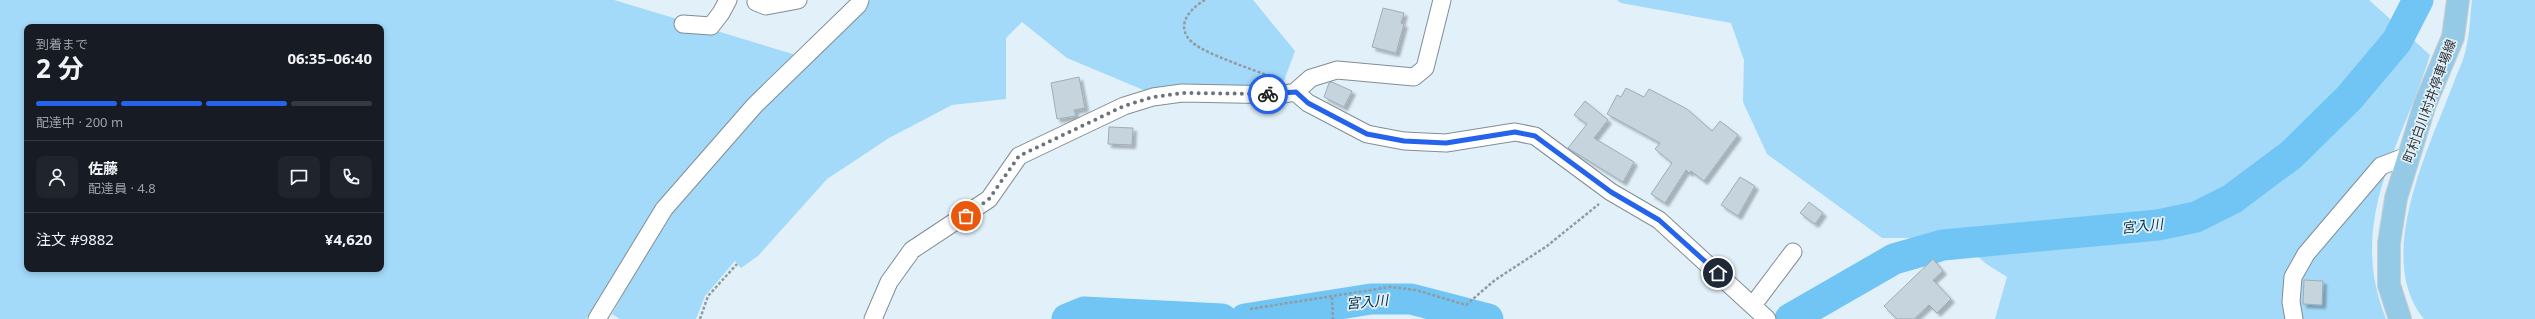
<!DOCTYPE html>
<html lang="ja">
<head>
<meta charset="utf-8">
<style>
	:root { --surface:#171b24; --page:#20242c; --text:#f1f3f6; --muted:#9ea1a6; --line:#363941; --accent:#2563eb }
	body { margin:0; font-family:"Noto Sans","Noto Sans JP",sans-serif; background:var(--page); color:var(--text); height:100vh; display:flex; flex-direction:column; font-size:15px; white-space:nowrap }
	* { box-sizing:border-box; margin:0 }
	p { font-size:13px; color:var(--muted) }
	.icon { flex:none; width:22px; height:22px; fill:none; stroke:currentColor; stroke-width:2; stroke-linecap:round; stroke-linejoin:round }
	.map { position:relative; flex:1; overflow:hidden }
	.sheet { position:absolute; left:24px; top:24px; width:360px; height:248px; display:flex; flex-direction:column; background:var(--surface); border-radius:8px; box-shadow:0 2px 6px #0003 }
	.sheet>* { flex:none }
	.pin { position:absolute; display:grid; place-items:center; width:34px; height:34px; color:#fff; margin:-17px; border:2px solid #fff; border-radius:50%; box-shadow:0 1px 4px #0007 }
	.courier { position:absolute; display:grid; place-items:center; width:40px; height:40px; margin:-20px; border:3px solid #2563eb; border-radius:50%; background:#fff; color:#222; box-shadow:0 1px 5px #0007 }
	.headline em { font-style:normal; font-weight:700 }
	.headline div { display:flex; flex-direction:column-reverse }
	.headline { display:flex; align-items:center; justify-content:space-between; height:68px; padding:0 12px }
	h1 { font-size:26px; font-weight:700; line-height:30px }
	.bar { display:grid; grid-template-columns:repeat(4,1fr); gap:6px 4px; align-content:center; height:48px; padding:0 12px }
	.bar i { height:5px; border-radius:3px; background:var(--line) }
	.bar .active { background:var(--accent) }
	.bar p { grid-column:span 4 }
	.line { display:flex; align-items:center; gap:10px; padding:0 12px; border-top:1px solid var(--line) }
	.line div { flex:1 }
	.round { display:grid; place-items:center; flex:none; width:42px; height:42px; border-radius:8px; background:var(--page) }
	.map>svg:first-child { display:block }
</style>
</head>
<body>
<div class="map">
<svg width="2535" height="319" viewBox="0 0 2535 319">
	<defs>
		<filter id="shadow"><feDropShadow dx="3.5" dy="3.5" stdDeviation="1" flood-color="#0004"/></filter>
	</defs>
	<rect width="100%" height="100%" fill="#e2f0f9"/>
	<!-- green -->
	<path fill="#a3d9f9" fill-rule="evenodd" d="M0 0H614L796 55 658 206 586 319H0ZM27 27H381V269H27Z
		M870 0H1253L1295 51 1281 89 1256 85 1193 88 1153 94 1067 58 1022 22 1006 38V99L952 105 889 138 827 179 758 256 741 268 735 261 705 296 696 319H620L612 314 665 218 752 121 853 22Z
		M1617 0H2369L2430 55C2402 146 2346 220 2386 319H1995L2007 277 1985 263 1958 238H1882L1767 154 1743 102 1744 60 1731 23 1621 3Z
		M2472 0H2535V319H2424C2373 257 2430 146 2454 82 2458 71 2464 60 2466 48 2470 33 2470 16 2472 0Z"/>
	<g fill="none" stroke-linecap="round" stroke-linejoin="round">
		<!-- river -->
		<path stroke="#71c5f5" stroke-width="31" d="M1067 319 1084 312 1222 319
			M1245 319 1371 299H1411L1488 319
			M1790 319 1894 259 1943 245 2158 225 2196 217 2232 199 2291 155 2349 98 2397 41 2418 0"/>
	</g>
	<!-- building -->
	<path fill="#c6d4dd" stroke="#a0adb6" filter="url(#shadow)" d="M1383 8 1404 13 1401 23 1404 24 1396 53 1372 47Z
		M1079 77 1085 108 1074 110 1076 116 1057 119 1051 83Z
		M1332 82 1352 91 1344 107 1324 97 1329 83Z
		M1626 88 1644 97 1649 89 1687 109 1712 131 1720 121 1738 135 1704 181 1691 171 1689 173 1686 170 1665 203 1651 194 1672 163 1655 149 1660 143 1607 114 1617 95 1621 97Z
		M1585 101 1608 120 1594 138 1634 162 1623 182 1568 148 1587 124 1574 115Z
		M1109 127 1133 128 1132 145 1108 144Z
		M1740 177 1755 186 1738 216 1721 205Z
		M1809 202 1823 213 1815 224 1800 213Z
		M1933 259 1943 271 1933 280 1951 299 1937 313 1929 305 1914 319H1897L1884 306Z
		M2304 280 2323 281 2322 305 2303 304Z"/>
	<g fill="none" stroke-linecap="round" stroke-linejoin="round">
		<!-- minor casing -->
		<g stroke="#818e96" stroke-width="19">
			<path id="minor" d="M757 0 756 2 766 6 798 0
				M683 24 711 26 721 13 728 0
				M1295 92 1308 103 1367 134 1404 141 1446 143 1515 132 1535 136 1611 192 1659 220 1767 319
				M1753 305 1793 252
				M597 319 664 209 755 105 858 5 860 0
				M873 319 889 282 912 250 989 199 1019 156 1124 106 1153 97 1182 93 1280 95 1295 92 1311 78 1337 70 1414 77 1425 68 1442 0
				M2294 319 2291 302 2293 277 2306 254 2381 166 2407 156"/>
		</g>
		<!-- major casing -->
		<g stroke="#cccecf" stroke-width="24">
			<path id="major" d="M2400 319 2389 285V243L2396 198 2425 104 2453 37 2458 0"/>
		</g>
		<!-- path -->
		<path stroke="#919ba2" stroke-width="2.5" stroke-dasharray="3 2" stroke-linecap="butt" d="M1205 0C1189 9 1174 27 1193 43 1206 54 1254 70 1272 77
			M1332 297 1333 319
			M1250 309 1390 287 1416 290 1466 305 1495 280 1547 246 1599 204
			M700 319 708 296 737 264"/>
		<!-- minor -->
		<use href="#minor" stroke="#fff" stroke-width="17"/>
		<!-- major -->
		<use href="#major" stroke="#95cae6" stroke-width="22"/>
	</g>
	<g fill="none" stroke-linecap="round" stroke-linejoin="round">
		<!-- done -->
		<path stroke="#6c747a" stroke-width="4" stroke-dasharray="0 7.2" d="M966 216 989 199 1019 156 1124 106 1153 97 1182 93 1268 94"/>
		<!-- route -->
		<path stroke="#2563eb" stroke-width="5" d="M1268 94 1296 92 1308 103 1367 134 1404 141 1446 143 1515 132 1535 136 1611 192 1659 220 1718 273"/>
	</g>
	<g text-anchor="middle" stroke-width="3.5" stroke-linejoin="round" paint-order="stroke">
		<!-- street labels -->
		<g font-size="13" fill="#2c3135" stroke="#e2f0f9">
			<text transform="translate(2429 101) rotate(-70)" y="5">町村白川村井停車場線</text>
		</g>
		<!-- water labels -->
		<g font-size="14" font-style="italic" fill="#093043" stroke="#e2f0f9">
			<text transform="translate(2142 226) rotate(-6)" y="5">宮入川</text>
			<text transform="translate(1367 302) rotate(-5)" y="5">宮入川</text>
		</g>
	</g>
</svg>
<div class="pin" style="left:966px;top:216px;background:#ea580c"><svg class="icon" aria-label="bag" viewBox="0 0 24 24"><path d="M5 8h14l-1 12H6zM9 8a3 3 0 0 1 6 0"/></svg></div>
<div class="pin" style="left:1718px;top:273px;background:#1f2937"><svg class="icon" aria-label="home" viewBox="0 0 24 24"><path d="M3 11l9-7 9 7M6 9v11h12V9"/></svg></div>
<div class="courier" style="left:1268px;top:94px"><svg class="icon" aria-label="bike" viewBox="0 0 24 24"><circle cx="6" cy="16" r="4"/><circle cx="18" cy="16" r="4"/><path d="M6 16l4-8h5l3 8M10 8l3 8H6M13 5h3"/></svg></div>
<section class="sheet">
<div class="headline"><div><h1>2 分</h1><p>到着まで</p></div><em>06:35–06:40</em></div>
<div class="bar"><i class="active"></i><i class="active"></i><i class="active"></i><i></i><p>配達中 · 200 m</p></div>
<div class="line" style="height:72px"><a class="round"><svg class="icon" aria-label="person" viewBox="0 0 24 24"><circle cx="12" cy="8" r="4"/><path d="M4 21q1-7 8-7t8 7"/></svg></a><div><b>佐藤</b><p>配達員 · 4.8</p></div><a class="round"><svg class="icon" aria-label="chat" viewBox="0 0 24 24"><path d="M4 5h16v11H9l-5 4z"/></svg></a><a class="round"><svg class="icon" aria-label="phone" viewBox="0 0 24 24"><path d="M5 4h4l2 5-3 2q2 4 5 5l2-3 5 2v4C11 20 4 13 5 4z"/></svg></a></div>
<div class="line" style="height:52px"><div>注文 #9882</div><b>¥4,620</b></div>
</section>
</div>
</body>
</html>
